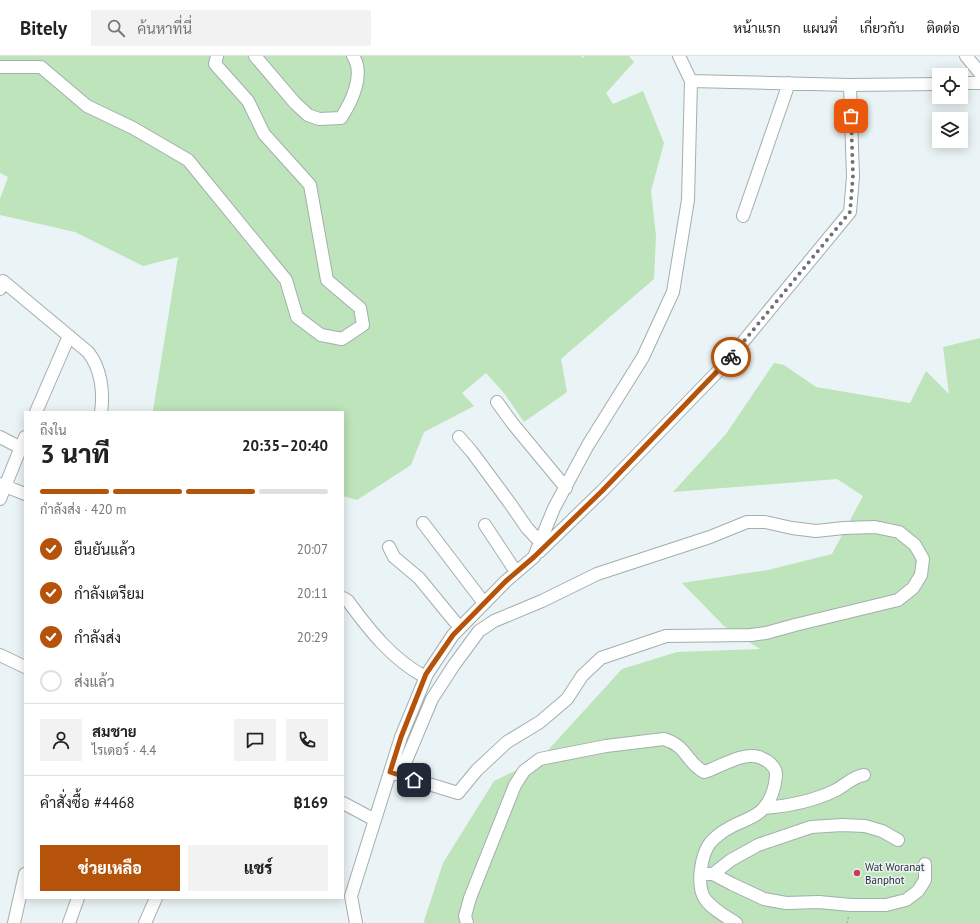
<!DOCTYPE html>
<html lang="th">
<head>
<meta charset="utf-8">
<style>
	:root { --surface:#fff; --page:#f2f2f2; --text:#222; --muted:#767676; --line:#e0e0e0; --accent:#b45309 }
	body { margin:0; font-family:"PT Sans",Sarabun,sans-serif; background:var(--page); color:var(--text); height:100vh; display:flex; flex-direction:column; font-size:15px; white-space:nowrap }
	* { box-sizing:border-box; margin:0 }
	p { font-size:13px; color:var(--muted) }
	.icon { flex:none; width:22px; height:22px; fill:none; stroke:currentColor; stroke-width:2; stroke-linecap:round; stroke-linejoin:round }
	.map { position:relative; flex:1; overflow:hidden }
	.drawer { position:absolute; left:24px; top:355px; width:320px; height:488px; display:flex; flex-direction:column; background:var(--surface); border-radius:0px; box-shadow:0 2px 10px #0003 }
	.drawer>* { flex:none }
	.fabs { position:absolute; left:932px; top:12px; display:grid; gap:8px }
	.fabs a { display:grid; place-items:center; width:36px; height:36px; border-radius:0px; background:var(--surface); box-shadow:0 2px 10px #0003; font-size:20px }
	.pin { position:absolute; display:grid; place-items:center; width:34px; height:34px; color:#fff; margin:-17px; border-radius:8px; box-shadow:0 2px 6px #0006 }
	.courier { position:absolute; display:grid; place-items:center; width:40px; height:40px; margin:-20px; border:3px solid #b45309; border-radius:50%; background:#fff; color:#222; box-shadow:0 1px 5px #0007 }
	.headline em { font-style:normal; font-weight:800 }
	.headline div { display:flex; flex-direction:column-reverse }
	.headline { display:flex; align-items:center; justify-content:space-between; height:68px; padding:0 16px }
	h1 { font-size:26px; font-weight:800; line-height:30px }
	.bar { display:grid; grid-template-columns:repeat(4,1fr); gap:6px 4px; align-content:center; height:48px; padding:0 16px }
	.bar i { height:5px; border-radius:3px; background:var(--line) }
	.bar .current { background:var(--accent) }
	.bar p { grid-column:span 4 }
	.line { display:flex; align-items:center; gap:10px; padding:0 16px; border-top:1px solid var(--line) }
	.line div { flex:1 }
	.round { display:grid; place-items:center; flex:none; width:42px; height:42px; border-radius:0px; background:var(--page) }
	ol { padding:0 16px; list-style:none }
	li { display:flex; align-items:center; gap:12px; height:44px }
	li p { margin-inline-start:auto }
	li .icon { padding:4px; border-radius:50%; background:var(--accent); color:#fff; stroke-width:4 }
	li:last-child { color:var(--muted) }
	li i { width:22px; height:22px; border:2px solid var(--line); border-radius:50% }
	.button { display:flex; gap:8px; margin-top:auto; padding:8px 16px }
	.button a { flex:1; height:46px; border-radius:0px; background:var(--accent); color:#fff; font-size:16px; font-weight:800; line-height:46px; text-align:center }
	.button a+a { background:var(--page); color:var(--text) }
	header { display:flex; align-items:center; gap:24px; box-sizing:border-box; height:56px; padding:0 20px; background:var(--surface); border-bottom:1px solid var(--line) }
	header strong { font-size:19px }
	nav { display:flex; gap:22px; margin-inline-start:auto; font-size:14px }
	.search { width:280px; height:36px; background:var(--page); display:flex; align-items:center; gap:10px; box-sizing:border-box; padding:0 14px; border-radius:0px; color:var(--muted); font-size:15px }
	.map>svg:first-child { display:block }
</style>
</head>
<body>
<header>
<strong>Bitely</strong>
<div class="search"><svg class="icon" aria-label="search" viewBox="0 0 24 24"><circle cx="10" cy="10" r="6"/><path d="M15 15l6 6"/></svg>ค้นหาที่นี่</div>
<nav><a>หน้าแรก</a><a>แผนที่</a><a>เกี่ยวกับ</a><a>ติดต่อ</a></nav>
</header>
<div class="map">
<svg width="980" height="867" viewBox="0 0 980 867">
	<rect width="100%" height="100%" fill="#eaf3f5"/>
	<!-- green -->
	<path fill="#bde4ba" d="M0 0H581L582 2 585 0H629L634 6 606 37 613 48 643 35 664 87 651 135 656 180 654 223 561 303 567 336 524 366 504 337 486 317 462 337 474 350 424 376 411 409 357 444 343 440V356H154L153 354 178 201 143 210 75 176 0 159V143L8 121 0 117Z
		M980 282V867H425L424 865 443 807 494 725 540 703 622 613 677 596 760 593 724 570 682 527 768 514 832 498 863 440 837 423 673 436 726 378 774 307 784 309 816 331 910 347 926 315 949 338 943 291Z"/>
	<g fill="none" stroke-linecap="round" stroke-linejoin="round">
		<!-- minor casing -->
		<g stroke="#a4aeaf" stroke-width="14">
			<path id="minor" d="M255 0 295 47 308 59 319 63 341 62C352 45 365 18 353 0
				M966 0 980 17
				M0 11H41L87 50 133 72 188 104 286 224 297 261 321 279 342 283 363 269 360 252 327 224 310 129 264 78 248 45 215 8 217 0
				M691 25 850 29 939 28
				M961 27H980
				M743 160 789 27
				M0 233 3 225 88 296C101 312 104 336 101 356
				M497 346 513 368 566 432
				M36 356 69 280
				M0 381 25 394
				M459 381 472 396 509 446 527 472 540 486
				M0 428 25 438
				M0 443 25 381
				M423 467 484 547
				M485 469 516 516
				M389 491 394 501 419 522 460 572
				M539 496 602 435 724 309 850 156 853 121 850 29
				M343 542 348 545C370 575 392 603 425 621
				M0 599 25 611
				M390 716 458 737 477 714 507 686 540 666 567 643 582 620 601 602 666 580 751 579 766 577 795 569 898 544 913 532 921 519 923 503 915 489 899 476 875 471 844 472 816 475 792 472 765 466H747L710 481 597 518 542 545 494 565 479 575 454 609 432 643 400 719
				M343 747 375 764
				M764 752C789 750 811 746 834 735 845 730 851 721 864 719
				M701 818H713L732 828 764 843 786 847 819 846 851 849H886L906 844 918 835 925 824V808
				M713 818 731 804 758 789 811 771 842 769 865 770 882 775 898 784
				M14 867 25 818
				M69 867 78 842
				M145 867 156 842
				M356 867 351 840 401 681 427 618 453 579 506 525 534 501 554 452 588 389 643 301 673 236 688 144 691 25 679 0
				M467 867 465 860 470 842 515 729 524 715 540 703 606 690 664 683C687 690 686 706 704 716 721 711 741 696 759 701 762 702 765 704 767 705 772 708 777 714 776 720 775 732 771 744 763 753 754 763 740 765 729 772 723 775 714 782 710 787 701 799 696 830 705 843 712 853 725 860 736 867"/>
		</g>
		<!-- path -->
		<path stroke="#a4abac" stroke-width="1.5" stroke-dasharray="2 2" stroke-linecap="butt" d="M847 867 849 859"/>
		<!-- minor -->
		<use href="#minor" stroke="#fff" stroke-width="12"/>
	</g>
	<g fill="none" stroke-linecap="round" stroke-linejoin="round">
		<!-- done -->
		<path stroke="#6e7476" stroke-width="4" stroke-dasharray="0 7.2" d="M731 301 850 156 853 120 851 60"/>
		<!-- route -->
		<path stroke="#b45309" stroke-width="5" d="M414 724 390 716 401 681 426 618 453 579 506 525 534 501 602 435 731 301"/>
	</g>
	<!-- markers -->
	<circle fill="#cc3c57" stroke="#eaf3f5" stroke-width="1.5" cx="857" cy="817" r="4"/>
	<g text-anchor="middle" stroke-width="3" stroke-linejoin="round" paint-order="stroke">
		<!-- poi labels -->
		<g font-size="11" fill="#2c3031" stroke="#eaf3f5" text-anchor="start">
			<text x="865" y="815">Wat Woranat<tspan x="865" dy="13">Banphot</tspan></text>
		</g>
	</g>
</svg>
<div class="fabs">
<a><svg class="icon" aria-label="locate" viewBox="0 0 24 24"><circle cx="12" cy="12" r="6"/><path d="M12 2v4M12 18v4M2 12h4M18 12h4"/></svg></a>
<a><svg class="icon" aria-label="layers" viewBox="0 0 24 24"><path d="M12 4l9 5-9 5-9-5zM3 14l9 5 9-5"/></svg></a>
</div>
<div class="pin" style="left:851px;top:60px;background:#ea580c"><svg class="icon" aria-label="bag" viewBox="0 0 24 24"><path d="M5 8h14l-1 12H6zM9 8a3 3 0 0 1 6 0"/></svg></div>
<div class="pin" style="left:414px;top:724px;background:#1f2937"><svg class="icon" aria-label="home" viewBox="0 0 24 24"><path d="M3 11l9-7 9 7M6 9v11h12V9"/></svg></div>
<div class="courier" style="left:731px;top:301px"><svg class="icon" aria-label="bike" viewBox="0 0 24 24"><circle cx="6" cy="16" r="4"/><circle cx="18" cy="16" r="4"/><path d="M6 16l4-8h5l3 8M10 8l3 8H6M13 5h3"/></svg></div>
<section class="drawer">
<div class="headline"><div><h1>3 นาที</h1><p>ถึงใน</p></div><em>20:35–20:40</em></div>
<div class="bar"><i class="current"></i><i class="current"></i><i class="current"></i><i></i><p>กำลังส่ง · 420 m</p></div>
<ol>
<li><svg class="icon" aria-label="check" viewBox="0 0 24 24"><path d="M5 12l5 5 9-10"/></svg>ยืนยันแล้ว<p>20:07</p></li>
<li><svg class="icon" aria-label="check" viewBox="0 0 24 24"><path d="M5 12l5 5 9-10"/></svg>กำลังเตรียม<p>20:11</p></li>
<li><svg class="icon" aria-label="check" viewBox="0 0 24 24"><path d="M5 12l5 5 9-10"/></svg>กำลังส่ง<p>20:29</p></li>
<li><i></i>ส่งแล้ว</li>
</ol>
<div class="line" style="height:72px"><a class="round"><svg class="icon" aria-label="person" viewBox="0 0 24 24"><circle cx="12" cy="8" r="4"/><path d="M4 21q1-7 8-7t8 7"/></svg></a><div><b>สมชาย</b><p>ไรเดอร์ · 4.4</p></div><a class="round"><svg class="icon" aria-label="chat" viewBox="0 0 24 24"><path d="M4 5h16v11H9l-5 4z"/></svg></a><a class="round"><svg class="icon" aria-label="phone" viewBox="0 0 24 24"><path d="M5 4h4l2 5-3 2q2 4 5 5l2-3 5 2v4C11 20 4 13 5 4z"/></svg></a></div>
<div class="line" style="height:52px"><div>คำสั่งซื้อ #4468</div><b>฿169</b></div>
<div class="button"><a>ช่วยเหลือ</a><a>แชร์</a></div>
</section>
</div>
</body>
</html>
